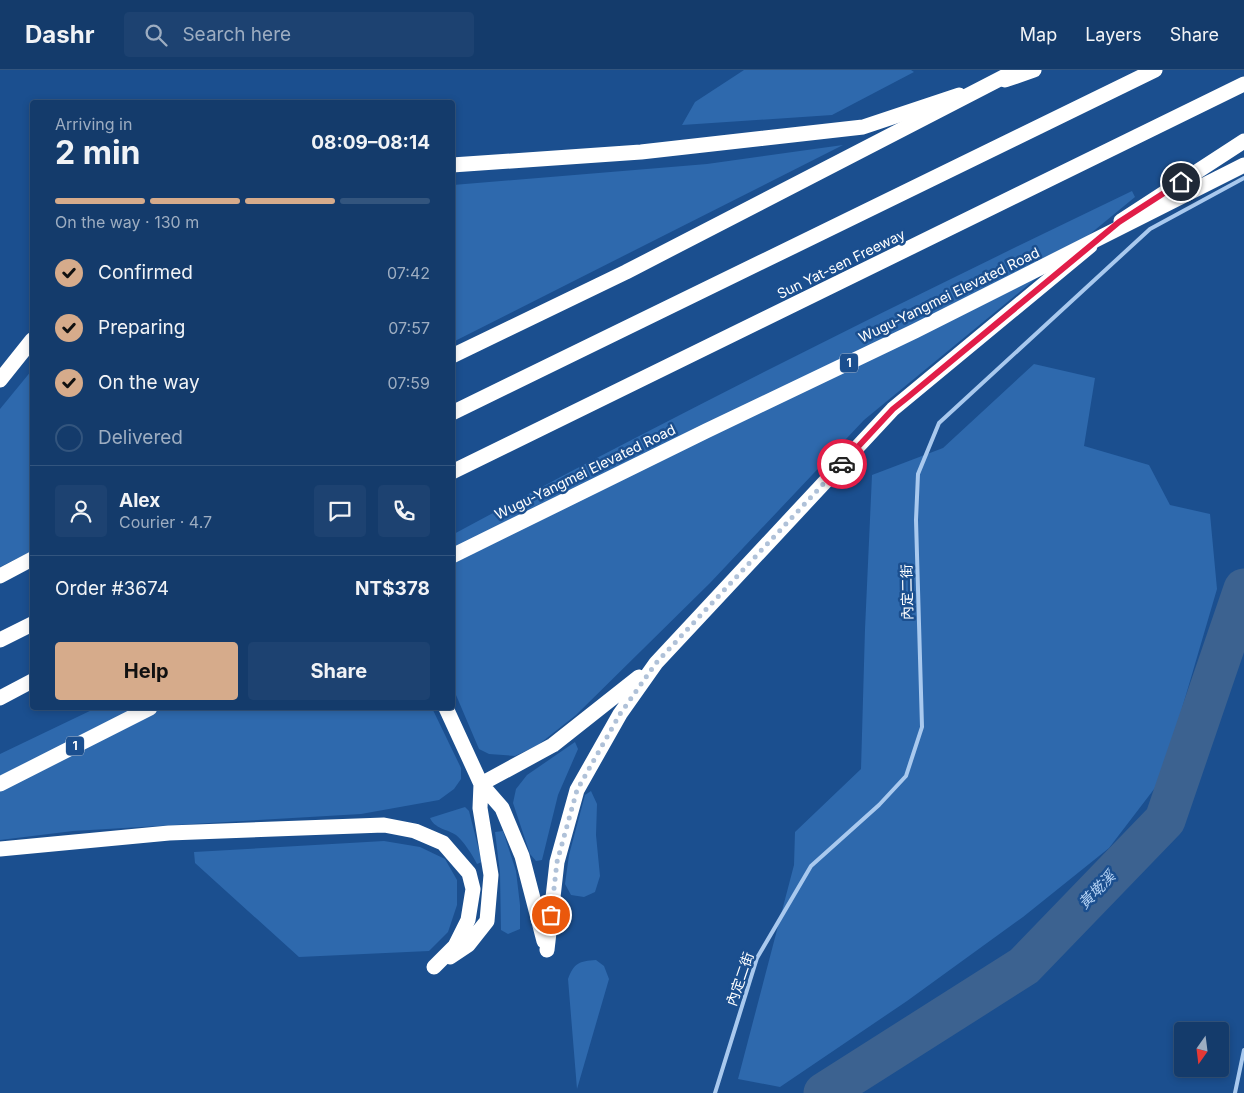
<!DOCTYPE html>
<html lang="en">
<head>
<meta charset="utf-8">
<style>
	:root { --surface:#143b6b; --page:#1d4271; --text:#f1f3f6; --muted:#9dadc1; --line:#33557e; --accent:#d6ab8b }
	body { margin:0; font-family:Inter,"Noto Sans TC",sans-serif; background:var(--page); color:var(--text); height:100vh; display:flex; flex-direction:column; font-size:19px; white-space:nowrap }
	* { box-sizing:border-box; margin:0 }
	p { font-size:16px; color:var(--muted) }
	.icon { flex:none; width:28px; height:28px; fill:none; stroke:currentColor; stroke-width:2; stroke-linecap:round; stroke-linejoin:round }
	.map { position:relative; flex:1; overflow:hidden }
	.side { position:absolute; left:30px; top:30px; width:425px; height:610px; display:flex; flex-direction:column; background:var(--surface); border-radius:5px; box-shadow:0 2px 8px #0003,0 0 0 1px var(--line) }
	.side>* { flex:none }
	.needle { width:32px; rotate:194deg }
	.fabs { position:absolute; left:1174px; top:952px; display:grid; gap:10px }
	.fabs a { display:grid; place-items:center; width:55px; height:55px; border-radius:5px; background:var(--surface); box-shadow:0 2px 8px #0003,0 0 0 1px var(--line); font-size:25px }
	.pin { position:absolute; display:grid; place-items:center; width:42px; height:42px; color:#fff; margin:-21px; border:2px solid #fff; border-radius:50%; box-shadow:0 1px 5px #0007 }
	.courier { position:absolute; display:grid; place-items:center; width:50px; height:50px; margin:-25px; border:4px solid #e11d48; border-radius:50%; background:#fff; color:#222; box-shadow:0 1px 6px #0007 }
	.overview em { font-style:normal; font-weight:700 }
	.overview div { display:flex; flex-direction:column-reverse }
	.overview { display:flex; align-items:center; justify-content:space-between; height:85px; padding:0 25px }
	h1 { font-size:32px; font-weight:700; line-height:38px }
	.bar { display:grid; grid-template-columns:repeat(4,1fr); gap:8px 5px; align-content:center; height:60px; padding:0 25px }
	.bar i { height:6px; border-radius:4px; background:var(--line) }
	.bar .selected { background:var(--accent) }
	.bar p { grid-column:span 4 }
	.line { display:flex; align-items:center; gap:12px; padding:0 25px; border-top:1px solid var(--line) }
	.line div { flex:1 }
	.round { display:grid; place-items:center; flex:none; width:52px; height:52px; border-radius:5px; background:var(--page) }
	ol { padding:0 25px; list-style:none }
	li { display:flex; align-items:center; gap:15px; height:55px }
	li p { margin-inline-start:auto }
	li .icon { padding:5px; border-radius:50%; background:var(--accent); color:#111; stroke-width:4 }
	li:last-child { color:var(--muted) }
	li i { width:28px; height:28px; border:2px solid var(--line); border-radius:50% }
	.action { display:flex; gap:10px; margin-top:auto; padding:10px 25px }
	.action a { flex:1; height:58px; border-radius:5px; background:var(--accent); color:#111; font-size:20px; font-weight:700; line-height:58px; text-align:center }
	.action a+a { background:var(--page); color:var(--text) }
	header { display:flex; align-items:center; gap:30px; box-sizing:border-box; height:70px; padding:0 25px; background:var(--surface); border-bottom:1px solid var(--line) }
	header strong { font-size:24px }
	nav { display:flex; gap:28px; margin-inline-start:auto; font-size:18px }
	.search { width:350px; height:45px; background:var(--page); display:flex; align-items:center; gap:12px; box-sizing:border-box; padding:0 18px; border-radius:5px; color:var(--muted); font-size:19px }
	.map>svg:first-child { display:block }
</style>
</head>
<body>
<header>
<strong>Dashr</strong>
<div class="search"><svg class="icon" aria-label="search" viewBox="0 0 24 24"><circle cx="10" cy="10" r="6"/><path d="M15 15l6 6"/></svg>Search here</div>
<nav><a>Map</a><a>Layers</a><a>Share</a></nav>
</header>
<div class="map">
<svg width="1244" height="1023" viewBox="0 0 1244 1023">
	<rect width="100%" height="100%" fill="#1b4f8f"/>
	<!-- green -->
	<path fill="#2e69ad" d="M744 0H911L914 2 832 45 682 55 695 32Z
		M843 75 453 272V115L707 94Z
		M1132 121 1135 127 864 350 710 513 576 645 538 675 515 686 489 684 479 679 453 618 452 465C676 344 903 231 1132 121Z
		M1034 294 1095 308 1084 376 1149 395 1170 435 1210 444 1217 519 1161 710 1109 778 1023 847 907 931 780 1017 738 1009 794 795 795 762 861 699 865 559 872 405 943 378Z
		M32 300V481L0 497V339Z
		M96 638H432L461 698V709L454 719 439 730 361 744 73 761 0 770V684Z
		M575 672 578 679 558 725 542 790 536 791 530 784 513 733 516 719 527 705Z
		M591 721 597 734 596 765 600 806 595 822 584 827 571 825 565 814 569 785 585 725Z
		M465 737 469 741 482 792 477 794C472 784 464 772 456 765 447 759 435 759 430 748Z
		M503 761 516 801 520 835V859L508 864 501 860 500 803 495 762Z
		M384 771 420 777 445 789 457 810V835L448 862 429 881 299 887 195 793 194 782Z
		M596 890 604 896 609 909 577 1019 568 909C574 893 579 891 596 890Z"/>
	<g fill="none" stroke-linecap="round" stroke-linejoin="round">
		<!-- river -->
		<path stroke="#3c6290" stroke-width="41" d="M824 1023 1024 896 1165 750 1244 519"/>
		<!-- service -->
		<path stroke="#a9c9ee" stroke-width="4" d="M715 1023 757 888 811 796 879 735 906 706 922 657 916 450 918 404 939 353 1150 159 1244 108
			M1235 1023 1244 980"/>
		<!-- motorway -->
		<path stroke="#fff" stroke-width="15" d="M1005 10 1034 0
			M452 95 641 82 863 57 959 25
			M1121 151 1244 71
			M0 310 32 270
			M452 343 1155 0
			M452 402 1244 14
			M0 506 32 489
			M0 570 32 554
			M0 628 32 611
			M446 638 481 714 502 738 522 786 544 871
			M0 714 150 638
			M481 714 553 675 639 607
			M0 779 169 763 384 755 415 761 443 773 469 803 473 819 468 850 455 876 434 897
			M547 880 557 792 577 720 620 644 656 593 893 339 1090 176
			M450 887 468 875 487 851 491 805 480 738 481 714"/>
		<!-- motorway-bridge -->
		<path stroke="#fff" stroke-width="15" d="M452 286 626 202 1017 0
			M452 486 706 361 915 261 1244 95"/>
	</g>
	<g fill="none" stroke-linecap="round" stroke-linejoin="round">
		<!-- done -->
		<path stroke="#afc1d8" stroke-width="5" stroke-dasharray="0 9" d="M551 845 557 792 577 720 620 644 656 593 842 394"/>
		<!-- route -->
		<path stroke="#e11d48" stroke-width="6" d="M842 394 893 339 908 327 1119 152 1181 112"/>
	</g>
	<g text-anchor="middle" stroke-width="5" stroke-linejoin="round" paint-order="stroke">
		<!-- shield labels -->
		<g fill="#1b4f8f" stroke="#bbcadd" stroke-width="1">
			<rect x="840" y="283.5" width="18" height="19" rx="4"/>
			<rect x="66" y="666.5" width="18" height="19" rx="4"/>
		</g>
		<g font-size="12" font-weight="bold" fill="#fff">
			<text x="849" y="297">1</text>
			<text x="75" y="680">1</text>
		</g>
		<!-- street labels -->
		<g font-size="14" fill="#fff" stroke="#1b4f8f">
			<text transform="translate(841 194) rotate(-26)" y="5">Sun Yat-sen Freeway</text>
			<text transform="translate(949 225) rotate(-26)" y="5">Wugu-Yangmei Elevated Road</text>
			<text transform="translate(585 402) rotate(-26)" y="5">Wugu-Yangmei Elevated Road</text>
			<text transform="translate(907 522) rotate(-91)" y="5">內定二街</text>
			<text transform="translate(740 909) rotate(-71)" y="5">內定二街</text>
		</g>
		<!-- water labels -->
		<g font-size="15" font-style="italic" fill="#b5d3f5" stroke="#1b4f8f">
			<text transform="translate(1097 820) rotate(-46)" y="5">黃墘溪</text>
		</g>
	</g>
</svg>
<div class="fabs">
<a><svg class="needle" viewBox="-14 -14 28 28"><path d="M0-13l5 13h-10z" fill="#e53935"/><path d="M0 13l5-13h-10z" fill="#9dadc1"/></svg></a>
</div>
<div class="pin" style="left:551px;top:845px;background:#ea580c"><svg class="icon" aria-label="bag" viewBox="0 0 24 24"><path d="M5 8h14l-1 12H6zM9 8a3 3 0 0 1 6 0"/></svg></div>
<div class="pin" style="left:1181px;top:112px;background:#1f2937"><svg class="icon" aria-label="home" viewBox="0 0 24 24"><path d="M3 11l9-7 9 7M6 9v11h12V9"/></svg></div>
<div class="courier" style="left:842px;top:394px"><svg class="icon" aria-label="car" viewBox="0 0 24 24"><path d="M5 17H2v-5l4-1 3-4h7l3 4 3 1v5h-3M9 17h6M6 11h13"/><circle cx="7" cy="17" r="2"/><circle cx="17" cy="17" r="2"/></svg></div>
<section class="side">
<div class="overview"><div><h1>2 min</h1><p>Arriving in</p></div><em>08:09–08:14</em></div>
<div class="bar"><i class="selected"></i><i class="selected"></i><i class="selected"></i><i></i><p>On the way · 130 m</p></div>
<ol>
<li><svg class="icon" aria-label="check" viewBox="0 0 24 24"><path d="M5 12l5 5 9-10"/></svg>Confirmed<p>07:42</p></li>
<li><svg class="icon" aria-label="check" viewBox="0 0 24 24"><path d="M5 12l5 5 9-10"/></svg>Preparing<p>07:57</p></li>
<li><svg class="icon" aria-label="check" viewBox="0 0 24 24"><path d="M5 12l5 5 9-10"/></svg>On the way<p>07:59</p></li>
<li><i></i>Delivered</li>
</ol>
<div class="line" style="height:90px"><a class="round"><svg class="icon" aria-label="person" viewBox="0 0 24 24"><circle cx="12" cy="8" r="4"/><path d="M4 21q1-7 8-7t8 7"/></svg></a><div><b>Alex</b><p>Courier · 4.7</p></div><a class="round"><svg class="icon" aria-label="chat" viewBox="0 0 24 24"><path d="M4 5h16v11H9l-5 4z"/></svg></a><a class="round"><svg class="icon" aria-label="phone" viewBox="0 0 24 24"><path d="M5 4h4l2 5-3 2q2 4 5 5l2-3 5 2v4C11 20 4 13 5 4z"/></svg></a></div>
<div class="line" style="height:65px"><div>Order #3674</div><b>NT$378</b></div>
<div class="action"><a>Help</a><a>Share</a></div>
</section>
</div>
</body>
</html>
